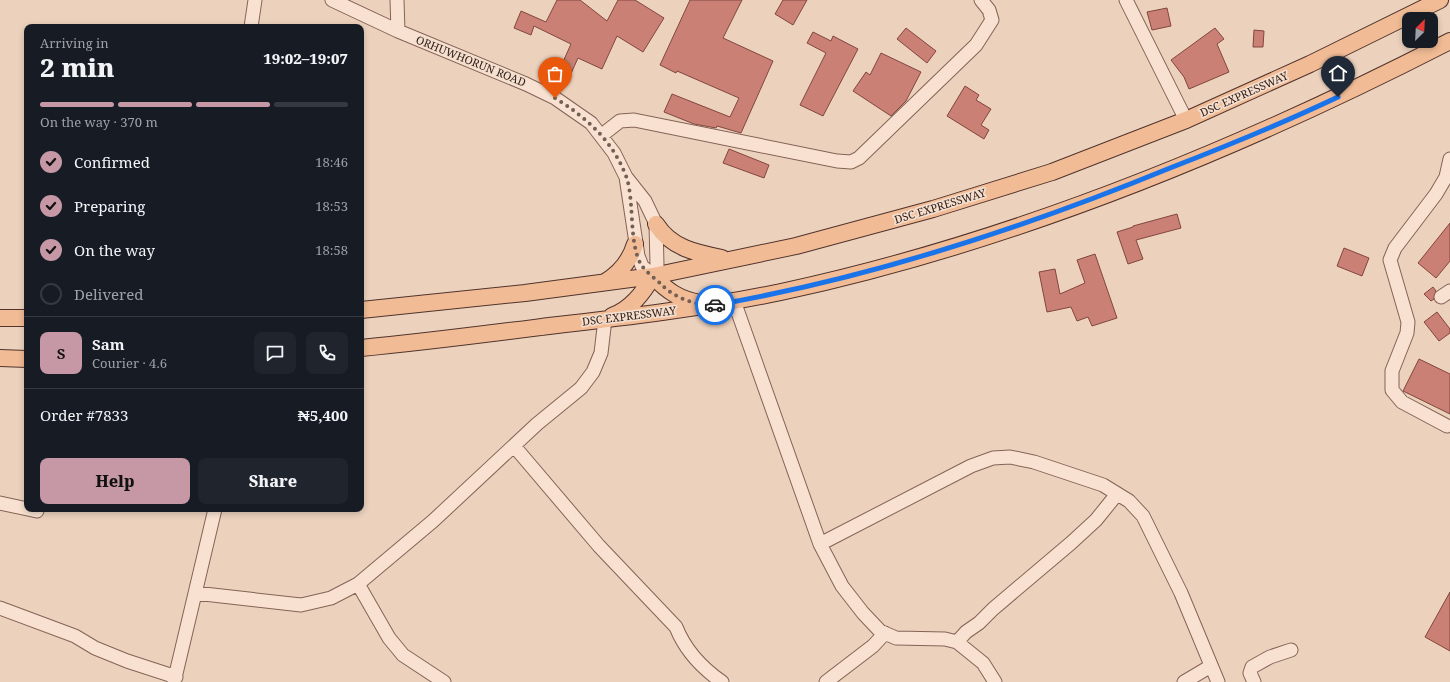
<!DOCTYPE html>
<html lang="en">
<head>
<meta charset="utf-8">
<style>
	:root { --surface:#171b24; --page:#20242c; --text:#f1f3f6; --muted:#9ea1a6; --line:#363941; --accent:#c698a6 }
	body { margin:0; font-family:"Noto Serif",serif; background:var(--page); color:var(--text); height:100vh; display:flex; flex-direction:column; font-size:15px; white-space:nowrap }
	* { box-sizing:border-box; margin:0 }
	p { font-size:13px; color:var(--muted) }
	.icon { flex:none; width:22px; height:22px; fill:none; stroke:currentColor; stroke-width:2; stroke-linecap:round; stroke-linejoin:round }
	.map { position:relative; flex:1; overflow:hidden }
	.side { position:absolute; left:24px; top:24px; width:340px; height:488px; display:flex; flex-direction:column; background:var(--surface); border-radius:8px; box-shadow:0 2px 6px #0003 }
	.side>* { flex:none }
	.needle { width:26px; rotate:24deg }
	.fabs { position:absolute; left:1402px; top:12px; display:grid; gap:8px }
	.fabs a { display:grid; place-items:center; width:36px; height:36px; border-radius:8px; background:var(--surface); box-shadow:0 2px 6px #0003; font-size:20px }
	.pin { position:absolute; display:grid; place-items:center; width:34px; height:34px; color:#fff; margin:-41px -17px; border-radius:50% 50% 50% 0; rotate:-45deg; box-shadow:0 0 4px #0007 }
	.pin .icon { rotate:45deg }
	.courier { position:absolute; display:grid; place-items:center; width:40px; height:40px; margin:-20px; border:3px solid #1a73e8; border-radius:50%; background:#fff; color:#222; box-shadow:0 1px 5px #0007 }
	.overview em { font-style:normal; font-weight:800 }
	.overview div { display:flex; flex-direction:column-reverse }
	.overview { display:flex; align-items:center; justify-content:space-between; height:68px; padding:0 16px }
	h1 { font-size:26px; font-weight:800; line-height:30px }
	.bar { display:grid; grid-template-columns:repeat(4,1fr); gap:6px 4px; align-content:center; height:48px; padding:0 16px }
	.bar i { height:5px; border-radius:3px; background:var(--line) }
	.bar .active { background:var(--accent) }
	.bar p { grid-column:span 4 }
	.line { display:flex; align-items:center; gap:10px; padding:0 16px; border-top:1px solid var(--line) }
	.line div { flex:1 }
	.round { display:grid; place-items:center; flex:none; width:42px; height:42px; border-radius:8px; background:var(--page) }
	ol { padding:0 16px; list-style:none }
	li { display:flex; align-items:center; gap:12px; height:44px }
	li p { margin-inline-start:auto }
	li .icon { padding:4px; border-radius:50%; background:var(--accent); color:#111; stroke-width:4 }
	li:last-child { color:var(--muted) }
	li i { width:22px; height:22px; border:2px solid var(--line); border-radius:50% }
	.primary-button { display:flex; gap:8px; margin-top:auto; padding:8px 16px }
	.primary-button a { flex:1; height:46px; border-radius:8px; background:var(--accent); color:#111; font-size:16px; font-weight:800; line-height:46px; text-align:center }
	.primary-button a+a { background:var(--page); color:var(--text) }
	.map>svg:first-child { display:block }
</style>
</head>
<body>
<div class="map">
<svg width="1450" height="682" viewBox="0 0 1450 682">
	<rect width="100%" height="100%" fill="#ecd2bd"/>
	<!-- building -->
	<path fill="#ca8074" stroke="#82463e" d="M557 0H580L607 21 618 0H635L664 18 643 52 617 36 602 69 578 58 569 78 558 73 571 44 534 26 531 35 514 28 521 11 546 22Z
		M690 0H742L723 38 773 61 741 133 717 126 716 128 694 124 664 112 672 94 730 117 739 98 677 71 676 73 660 65Z
		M783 0H807L793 25 775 14Z
		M1167 8 1171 26 1152 30 1147 12Z
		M906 28 936 51 927 63 897 39Z
		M1215 28 1224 39 1217 44 1229 72 1189 89 1184 77 1171 60Z
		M1254 30 1264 31 1263 47H1253Z
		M813 32 831 41 833 36 858 49 823 116 800 105 826 53 807 43Z
		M881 53 921 72 906 101 891 116 853 91 866 72 870 75Z
		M965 86 979 95 976 100 991 109 981 125 989 130 984 139 947 116Z
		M729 149 769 165 764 178 723 163Z
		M1177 214 1181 228 1136 240 1143 259 1128 264 1117 232 1133 227V226Z
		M1450 223V261L1436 278 1418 263Z
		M1344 248 1369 258 1362 276 1337 266Z
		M1095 254 1117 318 1092 326 1088 317 1077 321 1071 307 1047 312 1039 272 1055 269 1060 294 1085 283 1077 260Z
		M1433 287 1436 291 1434 299 1431 301 1424 294Z
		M1437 312 1450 329V333L1439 341 1424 322Z
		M1419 359 1450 374V414L1403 391Z
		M1450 592V651L1425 637Z"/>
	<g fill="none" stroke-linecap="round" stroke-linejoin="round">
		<!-- minor casing -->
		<g stroke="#846357" stroke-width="15">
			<path id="minor" d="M332 0 398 31 526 84 555 98 591 123 614 153 626 177 645 201 656 224 657 265 653 276 642 266 638 256 626 177
				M397 0 398 31
				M1126 0 1186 120
				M251 27 255 0
				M602 135 620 121 634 120 837 161 851 162 859 158 976 45 992 20 989 10 981 0
				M1441 297 1450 291
				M734 301 820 544 842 586 863 613 880 631 896 638 945 639 957 642 983 663 995 682
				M1447 426 1402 402 1392 390V371L1407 333 1408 322 1390 260 1395 248 1436 194 1446 177 1450 159
				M514 446 599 546 676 627C685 650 702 668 722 682
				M0 503 37 511
				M820 544 971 466 993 458 1010 457 1034 462 1103 485 1129 501 1143 516 1181 593 1218 682
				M358 584 389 638 403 655 444 682
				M195 593 301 605 331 598 358 584 433 521 537 424 581 388 593 372 601 353 605 319
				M0 608 75 636 95 648 127 661 176 677
				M957 642 966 632 979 623 993 609 1071 543 1096 520 1117 494
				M174 682 215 509
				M826 682 873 646 885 633
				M1184 682 1211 666
				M1254 682 1250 673 1252 667 1270 657 1291 650"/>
		</g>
		<!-- major casing -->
		<g stroke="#51332c" stroke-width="18">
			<path id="major" d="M656 224C671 248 696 253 722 258
				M605 282C620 273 630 261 635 244
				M361 310 525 293 653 276 796 246 933 209 1052 172 1186 120 1310 64 1440 0
				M612 316C631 309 643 293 653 276 667 291 680 300 701 303
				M0 318H27
				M361 348C424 342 486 334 549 326 627 317 704 308 781 292 1014 242 1238 150 1450 41
				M0 358 27 359"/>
		</g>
		<!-- minor -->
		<use href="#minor" stroke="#f8e1d0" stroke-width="13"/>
		<!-- major -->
		<use href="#major" stroke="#f0bb95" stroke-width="16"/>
	</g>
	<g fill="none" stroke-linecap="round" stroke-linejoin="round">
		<!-- done -->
		<path stroke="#745f54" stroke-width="4" stroke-dasharray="0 7.2" d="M555 98C587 118 612 140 626 176 635 200 628 245 642 266 647 273 656 279 662 285 675 298 696 306 715 305"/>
		<!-- route -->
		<path stroke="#1a73e8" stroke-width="5" d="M715 305C871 278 1024 228 1170 168 1227 146 1283 123 1338 97"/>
	</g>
	<g text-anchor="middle" stroke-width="3.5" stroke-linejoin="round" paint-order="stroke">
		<!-- street labels -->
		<g font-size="11" fill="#33211b" stroke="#f4decd">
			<text transform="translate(471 61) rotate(22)" y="4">ORHUWHORUN ROAD</text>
			<text transform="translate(1244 94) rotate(-24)" y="4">DSC EXPRESSWAY</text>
			<text transform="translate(940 206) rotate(-17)" y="4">DSC EXPRESSWAY</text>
			<text transform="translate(629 316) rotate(-7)" y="4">DSC EXPRESSWAY</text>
		</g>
	</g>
</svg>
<div class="fabs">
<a><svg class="needle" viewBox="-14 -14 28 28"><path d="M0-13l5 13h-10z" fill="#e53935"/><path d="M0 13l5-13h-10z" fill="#9ea1a6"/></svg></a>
</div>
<div class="pin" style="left:555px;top:98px;background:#ea580c"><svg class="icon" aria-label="bag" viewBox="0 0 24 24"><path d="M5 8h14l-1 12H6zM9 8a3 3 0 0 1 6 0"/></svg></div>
<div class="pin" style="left:1338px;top:97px;background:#1f2937"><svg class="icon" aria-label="home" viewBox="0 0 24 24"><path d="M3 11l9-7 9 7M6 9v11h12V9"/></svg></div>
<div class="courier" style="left:715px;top:305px"><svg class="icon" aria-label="car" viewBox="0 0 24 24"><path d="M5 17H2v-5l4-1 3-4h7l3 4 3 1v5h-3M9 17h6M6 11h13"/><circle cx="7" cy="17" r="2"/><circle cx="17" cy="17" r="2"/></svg></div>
<section class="side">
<div class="overview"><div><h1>2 min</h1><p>Arriving in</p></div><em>19:02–19:07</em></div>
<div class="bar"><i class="active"></i><i class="active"></i><i class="active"></i><i></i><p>On the way · 370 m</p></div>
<ol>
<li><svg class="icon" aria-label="check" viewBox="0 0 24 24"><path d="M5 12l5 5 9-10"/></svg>Confirmed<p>18:46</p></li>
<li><svg class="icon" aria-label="check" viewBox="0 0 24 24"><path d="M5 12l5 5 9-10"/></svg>Preparing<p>18:53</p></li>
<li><svg class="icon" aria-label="check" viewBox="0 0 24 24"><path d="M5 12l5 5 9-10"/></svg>On the way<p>18:58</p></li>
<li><i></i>Delivered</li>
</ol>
<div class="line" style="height:72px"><b class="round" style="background:var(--accent);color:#111">S</b><div><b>Sam</b><p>Courier · 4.6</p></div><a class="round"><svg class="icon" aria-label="chat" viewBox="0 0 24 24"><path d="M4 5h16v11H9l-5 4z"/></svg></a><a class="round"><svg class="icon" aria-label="phone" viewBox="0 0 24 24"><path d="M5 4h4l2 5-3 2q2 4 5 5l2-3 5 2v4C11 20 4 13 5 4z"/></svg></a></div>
<div class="line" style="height:52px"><div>Order #7833</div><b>₦5,400</b></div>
<div class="primary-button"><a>Help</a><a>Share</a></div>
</section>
</div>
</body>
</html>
